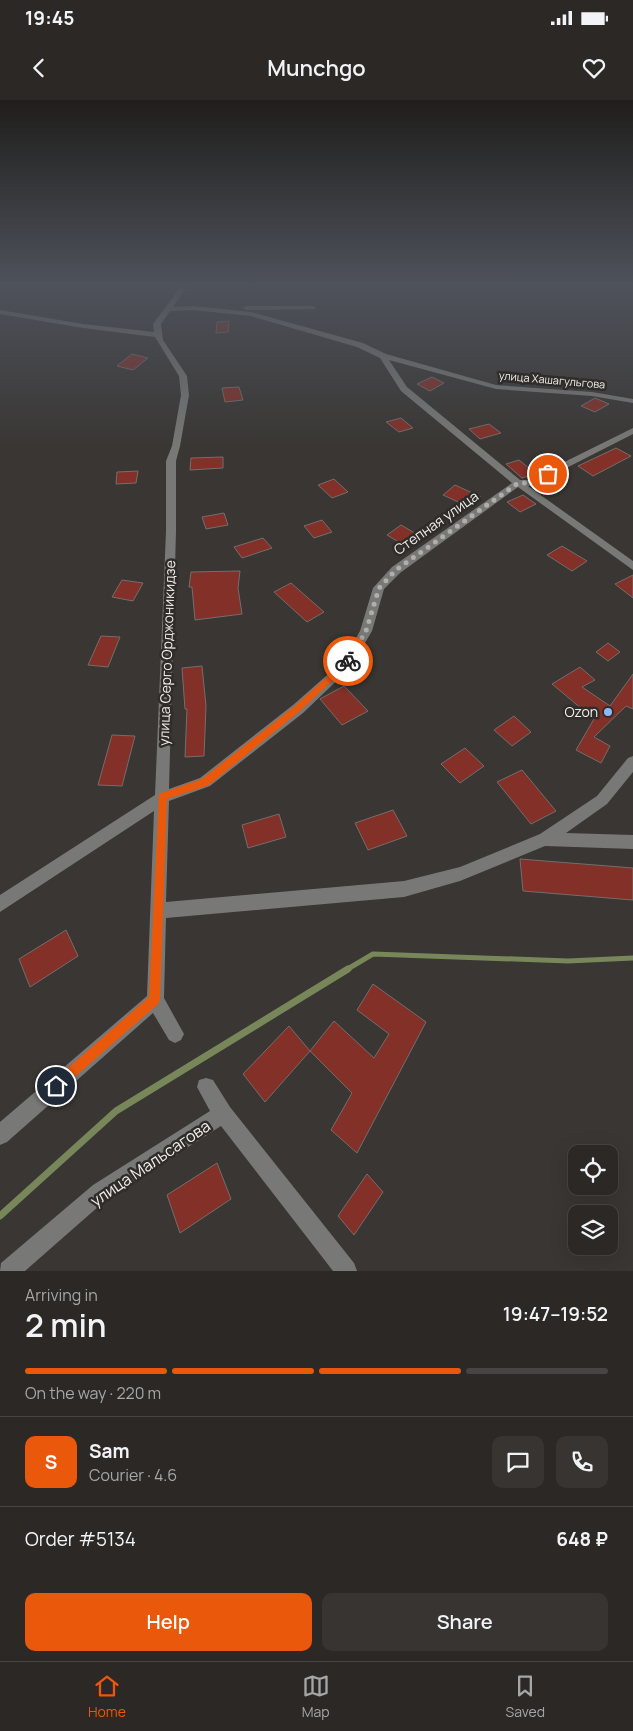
<!DOCTYPE html>
<html lang="en">
<head>
<meta charset="utf-8">
<style>
	:root { --surface:#2b2826; --page:#373432; --text:#f1f3f6; --muted:#a6a6a7; --line:#474443; --accent:#ea580c }
	body { margin:0; font-family:Manrope,sans-serif; background:var(--page); color:var(--text); height:100vh; display:flex; flex-direction:column; font-size:19px; white-space:nowrap }
	* { box-sizing:border-box; margin:0 }
	p { font-size:16px; color:var(--muted) }
	.icon { flex:none; width:28px; height:28px; fill:none; stroke:currentColor; stroke-width:2; stroke-linecap:round; stroke-linejoin:round }
	.map { position:relative; height:1171px; overflow:hidden }
	.sheet { display:flex; flex-direction:column; background:var(--surface); flex:1 }
	.sheet>* { flex:none }
	.fabs { position:absolute; left:568px; top:1045px; display:grid; gap:10px }
	.fabs a { display:grid; place-items:center; width:50px; height:50px; border-radius:10px; background:var(--surface); box-shadow:0 5px 20px #0002,0 0 0 1px var(--line); font-size:25px }
	.pin { position:absolute; display:grid; place-items:center; width:42px; height:42px; color:#fff; margin:-21px; border:2px solid #fff; border-radius:50%; box-shadow:0 1px 5px #0007 }
	.courier { position:absolute; display:grid; place-items:center; width:50px; height:50px; margin:-25px; border:4px solid #ea580c; border-radius:50%; background:#fff; color:#222; box-shadow:0 1px 6px #0007 }
	.headline em { font-style:normal; font-weight:600 }
	.headline div { display:flex; flex-direction:column-reverse }
	.headline { display:flex; align-items:center; justify-content:space-between; height:85px; padding:0 25px }
	h1 { font-size:32px; font-weight:600; line-height:38px }
	.bar { display:grid; grid-template-columns:repeat(4,1fr); gap:8px 5px; align-content:center; height:60px; padding:0 25px }
	.bar i { height:6px; border-radius:4px; background:var(--line) }
	.bar .active { background:var(--accent) }
	.bar p { grid-column:span 4 }
	.line { display:flex; align-items:center; gap:12px; padding:0 25px; border-top:1px solid var(--line) }
	.line div { flex:1 }
	.round { display:grid; place-items:center; flex:none; width:52px; height:52px; border-radius:10px; background:var(--page) }
	.action { display:flex; gap:10px; margin-top:auto; padding:10px 25px }
	.action a { flex:1; height:58px; border-radius:10px; background:var(--accent); color:#fff; font-size:20px; font-weight:600; line-height:58px; text-align:center }
	.action a+a { background:var(--page); color:var(--text) }
	.status { display:flex; justify-content:space-between; align-items:center; height:35px; padding:0 25px; background:var(--surface); direction:ltr }
	.status svg { height:14px; fill:currentColor }
	header { display:flex; justify-content:space-between; align-items:center; height:65px; padding:0 25px; background:var(--surface); font-size:22px; font-weight:600 }
	.dock { display:flex; justify-content:space-around; align-items:center; height:70px; border-top:1px solid var(--line); background:var(--surface); font-size:14px; color:var(--muted) }
	.dock a { display:grid; justify-items:center; gap:2px }
	.dock .active { color:var(--accent) }
	.map>svg:first-child { display:block }
</style>
</head>
<body>
<div class="status"><b>19:45</b><svg viewBox="0 0 49 12"><path d="M0 12V9h3v3zM5 12V6h3v6zM10 12V3h3v9zM15 12V0h3v12zM26 1h20v11H26zM47 4h2v5h-2z"/></svg></div>
<header><svg class="icon" aria-label="back" viewBox="0 0 24 24"><path d="M15 5l-7 7 7 7"/></svg>Munchgo<svg class="icon" aria-label="heart" viewBox="0 0 24 24"><path d="M12 20l-8-8c-3-5 5-10 8-4 3-6 11-1 8 4z"/></svg></header>
<div class="map">
<svg width="633" height="1171" viewBox="0 0 633 1171">
	<rect width="100%" height="100%" fill="#393633"/>
	<g fill="none" stroke-linecap="round" stroke-linejoin="round">
		<!-- stream-far1 -->
		<path stroke="#78875a" stroke-width="5" d="M346 870 373 854 568 861 633 858"/>
		<!-- stream -->
		<path stroke="#78875a" stroke-width="7" d="M0 1116 116 1011 348 869"/>
	</g>
	<!-- building -->
	<path fill="#823028" stroke="#736e6d" d="M229 221 228 232 216 233 217 222Z
		M132 254 148 258 133 270 117 266Z
		M432 277 444 283 430 291 417 284Z
		M239 287 243 300 225 302 222 288Z
		M595 298 609 304 595 312 581 306Z
		M401 318 413 328 399 332 386 322Z
		M489 324 501 333 480 339 469 329Z
		M616 348 631 356 593 376 578 366Z
		M223 357V368L190 370 191 358Z
		M519 360 536 374 522 378 506 364Z
		M138 371 136 383 116 384 117 372Z
		M334 379 348 392 332 398 318 385Z
		M455 385 481 397 469 407 443 395Z
		M523 395 536 404 520 412 507 402Z
		M224 413 228 425 206 429 202 417Z
		M322 420 332 432 314 438 304 426Z
		M401 425 420 436 405 446 387 435Z
		M263 438 272 448 242 458 234 447Z
		M562 446 587 461 572 471 547 455Z
		M240 471 238 488 242 514 195 520 192 487H189L191 472Z
		M633 475V498L615 484Z
		M122 480 143 483 133 501 112 497Z
		M291 483 324 512 307 522 274 492Z
		M101 536 120 537 108 567 88 565Z
		M608 543 620 552 608 561 596 552Z
		M202 566 206 606 204 656 185 657 187 609H185L182 568Z
		M580 567 595 580 582 587 610 606 633 574V609L626 606 594 637 610 646 601 663 576 650 594 619 552 584Z
		M344 586 368 611 342 625 320 599Z
		M514 616 531 632 512 646 494 630Z
		M112 635 135 636 122 686 98 685Z
		M465 648 484 666 460 683 441 664Z
		M522 670 556 711 531 724 497 682Z
		M393 710 407 736 368 750 355 723Z
		M279 714 286 737 248 748 242 725Z
		M520 759 633 768V800L523 791Z
		M66 830 78 856 30 887 19 859Z
		M373 884 426 922 357 1053 331 1030 352 993 310 951 334 921 374 958 389 934 357 910Z
		M289 926 310 951 265 1002 243 974Z
		M217 1063 231 1099 180 1133 167 1095Z
		M367 1074 383 1092 354 1135 338 1116Z"/>
	<g fill="none" stroke-linecap="round" stroke-linejoin="round">
		<!-- minor -->
		<path fill="#787876" fill-rule="evenodd" d="M182 185H188L173 207 193 206 251 212 363 243 386 254 496 285 592 292 633 299V303L592 296 496 289 389 260 407 287 520 380H528L633 328V334L533 385 528 386 633 461V470L518 387 400 473 384 489 372 531 350 568 303 613 210 686 169 701 166 802 404 781 460 767 540 734 597 696 628 658 633 656V672L607 704 566 733 633 735V749L545 746 460 781 404 797 166 818 164 898 184 934 181 940 175 943 169 940 153 913 7 1042 0 1045V1022L147 896 154 711 0 812V795L155 695 166 431V361L172 346 181 295 179 276 155 237 83 228 0 214V210L83 224 154 232 153 224ZM193 210 251 216 357 247 380 258 401 291 512 383 392 467 373 488 360 531 342 562 293 605 200 678 169 689 176 431V361L180 346 189 295 187 276 163 240 161 224 170 211Z
			M313 206 316 208 315 209 246 210 243 208 246 206Z
			M206 978 213 980 230 1007 354 1163 357 1171H333L221 1026 107 1099 25 1171H0L1 1163 93 1085 210 1011 197 987 199 980Z"/>
	</g>
	<!-- sky -->
	<linearGradient id="sky" x2="0" y2="1"><stop stop-color="#1f1e1c"/><stop offset="0.53" stop-color="#4e525b"/><stop offset="1" stop-color="#4e525b" stop-opacity="0"/></linearGradient>
	<rect width="633" height="349" fill="url(#sky)"/>
	<!-- route -->
	<path fill="#ea580c" d="M348 558 351 559V563L300 611 209 685 167 699 160 900 158 904 60 990 56 992 52 990 50 986 52 982 149 897 159 694 202 679 295 606Z"/>
	<g fill="none" stroke-linecap="round" stroke-linejoin="round">
		<!-- done -->
		<path stroke="#b0aeab" stroke-width="5" stroke-dasharray="0 9" d="M348 561 366 531 379 488 396 470 518 383H530L548 374"/>
	</g>
	<!-- markers -->
	<circle fill="#8bbafc" stroke="#2f2c29" stroke-width="2" cx="608" cy="612" r="5"/>
	<g text-anchor="middle" stroke-width="5" stroke-linejoin="round" paint-order="stroke">
		<!-- far-street labels -->
		<g font-size="11" fill="#f0eeec" stroke="#2f2c29">
			<text transform="translate(552 280) rotate(5)" y="4">улица Хашагульгова</text>
		</g>
		<!-- street labels -->
		<g font-size="14" fill="#f0eeec" stroke="#2f2c29">
			<text transform="translate(436 423) rotate(-35)" y="5">Степная улица</text>
			<text transform="translate(167 553) rotate(-88)" y="5">улица Серго Орджоникидзе</text>
		</g>
		<!-- poi labels -->
		<g font-size="14" fill="#f0eeec" stroke="#2f2c29" text-anchor="end">
			<text x="598" y="617">Ozon</text>
		</g>
		<!-- near-street labels -->
		<g font-size="16" fill="#f0eeec" stroke="#2f2c29">
			<text transform="translate(150 1063) rotate(-34)" y="6">улица Мальсагова</text>
		</g>
	</g>
</svg>
<div class="fabs">
<a><svg class="icon" aria-label="locate" viewBox="0 0 24 24"><circle cx="12" cy="12" r="6"/><path d="M12 2v4M12 18v4M2 12h4M18 12h4"/></svg></a>
<a><svg class="icon" aria-label="layers" viewBox="0 0 24 24"><path d="M12 4l9 5-9 5-9-5zM3 14l9 5 9-5"/></svg></a>
</div>
<div class="pin" style="left:548px;top:374px;background:#ea580c"><svg class="icon" aria-label="bag" viewBox="0 0 24 24"><path d="M5 8h14l-1 12H6zM9 8a3 3 0 0 1 6 0"/></svg></div>
<div class="pin" style="left:56px;top:986px;background:#1f2937"><svg class="icon" aria-label="home" viewBox="0 0 24 24"><path d="M3 11l9-7 9 7M6 9v11h12V9"/></svg></div>
<div class="courier" style="left:348px;top:561px"><svg class="icon" aria-label="bike" viewBox="0 0 24 24"><circle cx="6" cy="16" r="4"/><circle cx="18" cy="16" r="4"/><path d="M6 16l4-8h5l3 8M10 8l3 8H6M13 5h3"/></svg></div>
</div>
<section class="sheet">
<div class="headline"><div><h1>2 min</h1><p>Arriving in</p></div><em>19:47–19:52</em></div>
<div class="bar"><i class="active"></i><i class="active"></i><i class="active"></i><i></i><p>On the way · 220 m</p></div>
<div class="line" style="height:90px"><b class="round" style="background:var(--accent);color:#fff">S</b><div><b>Sam</b><p>Courier · 4.6</p></div><a class="round"><svg class="icon" aria-label="chat" viewBox="0 0 24 24"><path d="M4 5h16v11H9l-5 4z"/></svg></a><a class="round"><svg class="icon" aria-label="phone" viewBox="0 0 24 24"><path d="M5 4h4l2 5-3 2q2 4 5 5l2-3 5 2v4C11 20 4 13 5 4z"/></svg></a></div>
<div class="line" style="height:65px"><div>Order #5134</div><b>648 ₽</b></div>
<div class="action"><a>Help</a><a>Share</a></div>
</section>
<nav class="dock">
<a class="active"><svg class="icon" aria-label="home" viewBox="0 0 24 24"><path d="M3 11l9-7 9 7M6 9v11h12V9"/></svg>Home</a>
<a><svg class="icon" aria-label="map" viewBox="0 0 24 24"><path d="M3 6l6-2 6 2 6-2v14l-6 2-6-2-6 2zM9 4v14M15 6v14"/></svg>Map</a>
<a><svg class="icon" aria-label="saved" viewBox="0 0 24 24"><path d="M7 4h10v16l-5-4-5 4z"/></svg>Saved</a>
</nav>
</body>
</html>
